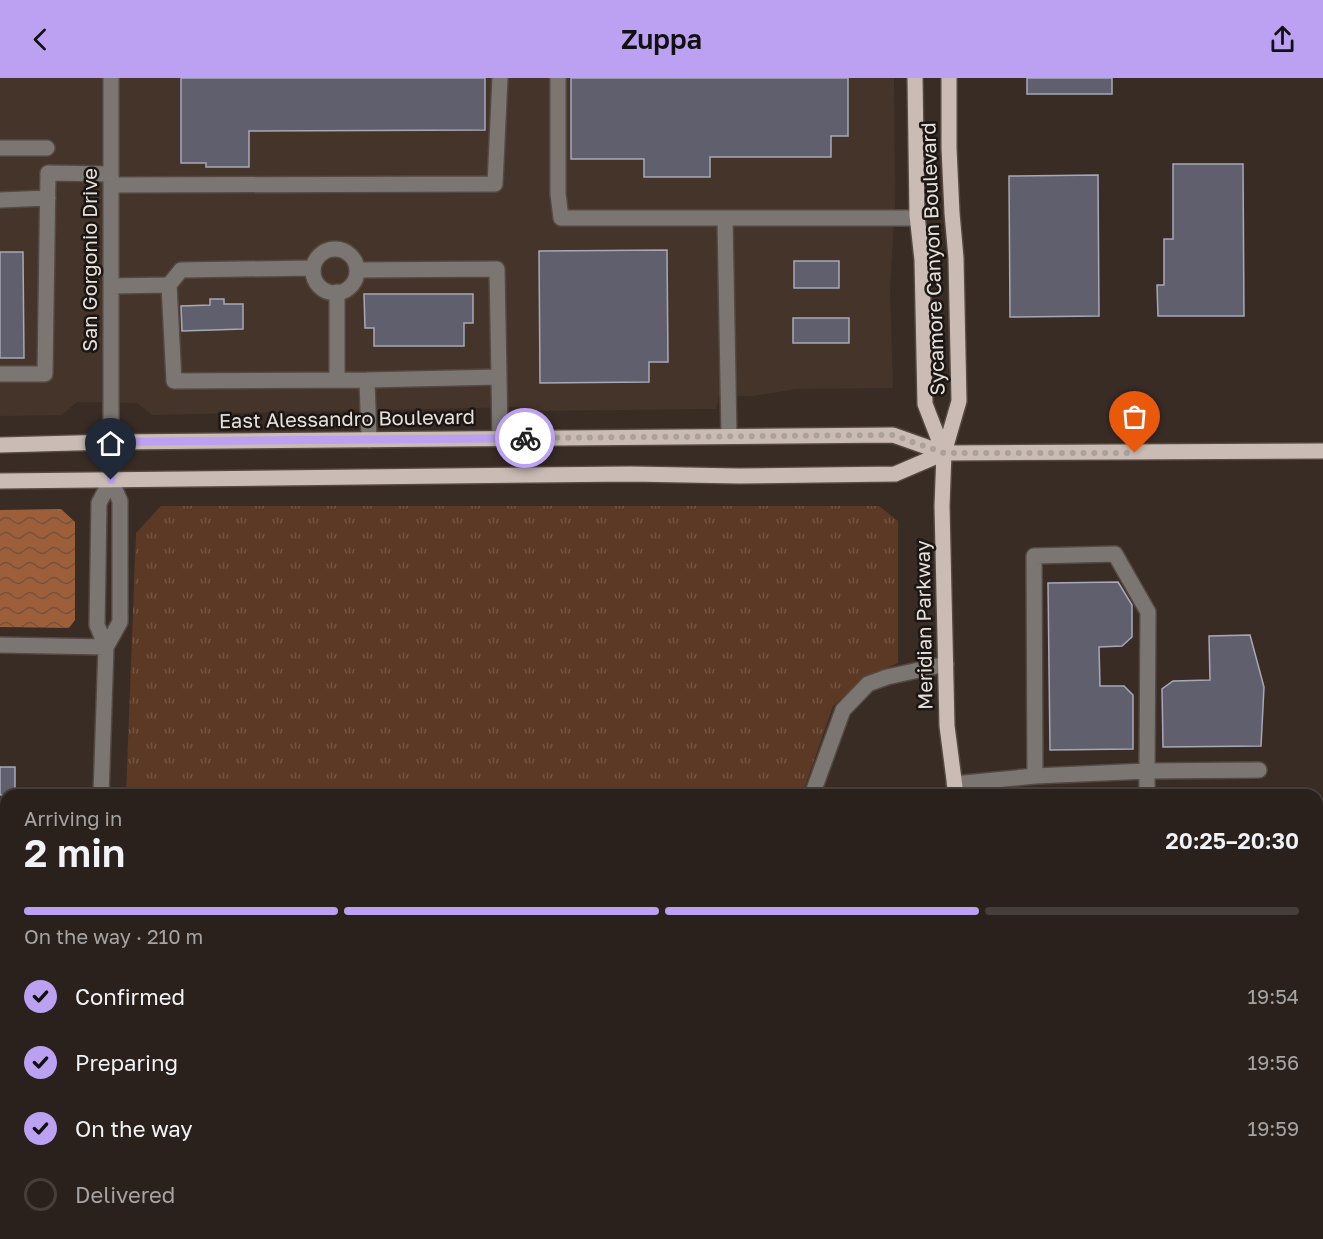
<!DOCTYPE html>
<html lang="en">
<head>
<meta charset="utf-8">
<style>
	:root { --surface:#2a211c; --page:#322925; --text:#f1f3f6; --muted:#a5a3a3; --line:#463e3b; --accent:#bca0f2 }
	body { margin:0; font-family:"Golos Text",sans-serif; background:var(--page); color:var(--text); height:100vh; display:flex; flex-direction:column; font-size:22px; white-space:nowrap }
	* { box-sizing:border-box; margin:0 }
	p { font-size:20px; color:var(--muted) }
	.icon { flex:none; width:33px; height:33px; fill:none; stroke:currentColor; stroke-width:2; stroke-linecap:round; stroke-linejoin:round }
	.map { position:relative; flex:1; overflow:hidden }
	.sheet { position:absolute; left:0px; top:711px; width:1323px; height:450px; display:flex; flex-direction:column; background:var(--surface); border-radius:18px 18px 0 0; box-shadow:0 2px 4px #0004,0 0 0 2px var(--line) }
	.sheet>* { flex:none }
	.pin { position:absolute; display:grid; place-items:center; width:51px; height:51px; color:#fff; margin:-62px -26px; border-radius:50% 50% 50% 0; rotate:-45deg; box-shadow:0 0 6px #0007 }
	.pin .icon { rotate:45deg }
	.courier { position:absolute; display:grid; place-items:center; width:60px; height:60px; margin:-30px; border:4px solid #bca0f2; border-radius:50%; background:#fff; color:#222; box-shadow:0 2px 8px #0007 }
	.summary em { font-style:normal; font-weight:600 }
	.summary div { display:flex; flex-direction:column-reverse }
	.summary { display:flex; align-items:center; justify-content:space-between; height:102px; padding:0 24px }
	h1 { font-size:39px; font-weight:600; line-height:45px }
	.bar { display:grid; grid-template-columns:repeat(4,1fr); gap:9px 6px; align-content:center; height:72px; padding:0 24px }
	.bar i { height:8px; border-radius:4px; background:var(--line) }
	.bar .active { background:var(--accent) }
	.bar p { grid-column:span 4 }
	ol { padding:0 24px; list-style:none }
	li { display:flex; align-items:center; gap:18px; height:66px }
	li p { margin-inline-start:auto }
	li .icon { padding:6px; border-radius:50%; background:var(--accent); color:#111; stroke-width:4 }
	li:last-child { color:var(--muted) }
	li i { width:33px; height:33px; border:3px solid var(--line); border-radius:50% }
	header { display:flex; justify-content:space-between; align-items:center; height:78px; padding:0 24px; background:var(--accent); color:#111; font-size:27px; font-weight:600 }
	.map>svg:first-child { display:block }
</style>
</head>
<body>
<header><svg class="icon" aria-label="back" viewBox="0 0 24 24"><path d="M15 5l-7 7 7 7"/></svg>Zuppa<svg class="icon" aria-label="share" viewBox="0 0 24 24"><path d="M12 15V3M7 8l5-5 5 5M5 13v7h14v-7"/></svg></header>
<div class="map">
<svg width="1323" height="1161" viewBox="0 0 1323 1161">
	<defs>
		<pattern id="grass-tufts" width="24" height="20" patternUnits="userSpaceOnUse" patternTransform="scale(1.5)"><rect width="24" height="20" fill="#5c3924"/><path d="M3 7l-1-3M5 7V3M7 7l1-3M15 17l-1-3M17 17v-4M19 17l1-3" fill="none" stroke="#735543"/></pattern>
		<pattern id="water-waves" width="16" height="10" patternUnits="userSpaceOnUse" patternTransform="scale(1.5)"><rect width="16" height="10" fill="#9d5f39"/><path d="M0 5q4-4 8 0t8 0" fill="none" stroke="#76523d"/></pattern>
	</defs>
	<rect width="100%" height="100%" fill="#382c25"/>
	<!-- built -->
	<path fill="#453429" d="M0 0H894L895 128 890 211 893 310 796 311 754 318H719L716 331 538 333 517 329 152 337 137 325 77 324 62 337 0 338Z"/>
	<!-- grass -->
	<path fill="url(#grass-tufts)" d="M161 428H879L898 443V585L864 600 833 628 802 717H126L136 455Z
		M123 1155H382L380 1161H123Z"/>
	<!-- water -->
	<path fill="url(#water-waves)" d="M61 431 75 444V542L69 550 0 549V432Z
		M944 1155H1079L1083 1161H936Z"/>
	<!-- building -->
	<path fill="#5f5f6d" stroke="#a8a8b8" stroke-width="1.5" d="M181 0H485V52L249 53V89H206V85H181Z
		M571 0H848V58H831V79H710V99H644V81H571Z
		M1027 0H1112V16H1027Z
		M1173 86H1243L1244 238H1158L1157 207H1164V161H1173Z
		M1098 97 1099 238 1010 239 1009 98Z
		M667 172 668 284H649V304L540 305 539 173Z
		M0 174H23L24 280H0Z
		M794 183H839V210H794Z
		M364 216H473V245H464V268H374V250H365Z
		M210 221H224V226H243V251L182 253 181 228 210 227Z
		M793 240H849V265H793Z
		M1118 504 1132 527V559L1122 568 1099 569 1100 608H1124L1133 617V671L1050 672 1048 505Z
		M1250 557 1264 609 1261 668 1163 669 1162 611 1173 603 1210 602 1209 558Z
		M0 689H15V717H0Z"/>
	<g fill="none" stroke-linecap="round" stroke-linejoin="round">
		<!-- minor casing -->
		<g stroke="#544942" stroke-width="18">
			<path id="minor" d="M558 0V116L561 140H918
				M0 70H47
				M111 107 495 106 500 0
				M0 122 48 120
				M725 140 729 358
				M313 193a22 22 0 1 1 44 0a22 22 0 1 1-44 0Z
				M357 192 497 191 499 299
				M169 207 181 192 313 190
				M111 208 169 207 174 303 367 302 369 362
				M0 296H45L48 95 111 96
				M337 302V214
				M367 302 499 299 500 360
				M0 567 106 569
				M106 569 120 544V423L111 402V0
				M1035 698 1034 478 1115 476 1148 534 1147 693 1259 692
				M954 706 1035 698 1147 693V717
				M101 717 106 569 97 547 99 425 111 402
				M812 717 843 632 868 606 887 599 946 586
				M1317 867 1323 869
				M1317 1143 1323 1139
				M102 1155V1161
				M373 1161 375 1155
				M881 1161 890 1155
				M1292 1161 1301 1155"/>
		</g>
		<!-- major casing -->
		<g stroke="#544942" stroke-width="18">
			<path id="major" d="M915 0 917 137 922 182 925 326 944 375
				M949 0V70L952 135 956 180 959 323 944 375 942 428 947 648 956 717
				M0 367 112 364 893 357 944 375 1323 373
				M0 403 631 396 739 398 895 396 944 375
				M1129 1155 1133 1161"/>
		</g>
		<!-- minor -->
		<use href="#minor" stroke="#7c7672" stroke-width="15"/>
		<!-- major -->
		<use href="#major" stroke="#cabcb4" stroke-width="15"/>
	</g>
	<g fill="none" stroke-linecap="round" stroke-linejoin="round">
		<!-- done -->
		<path stroke="#aaa19b" stroke-width="6" stroke-dasharray="0 10.8" d="M525 360 893 357 944 375H1135"/>
		<!-- route -->
		<path stroke="#bca0f2" stroke-width="8" d="M111 402 112 364 525 360"/>
	</g>
	<g text-anchor="middle" stroke-width="5" stroke-linejoin="round" paint-order="stroke">
		<!-- street labels -->
		<g font-size="20" fill="#e8e0db" stroke="#1b1613">
			<text transform="translate(933 181) rotate(-92)" y="7">Sycamore Canyon Boulevard</text>
			<text transform="translate(90 182) rotate(-90)" y="7">San Gorgonio Drive</text>
			<text transform="translate(347 341) rotate(-1)" y="7">East Alessandro Boulevard</text>
			<text transform="translate(924 547) rotate(-91)" y="7">Meridian Parkway</text>
		</g>
	</g>
</svg>
<div class="pin" style="left:1135px;top:375px;background:#ea580c"><svg class="icon" aria-label="bag" viewBox="0 0 24 24"><path d="M5 8h14l-1 12H6zM9 8a3 3 0 0 1 6 0"/></svg></div>
<div class="pin" style="left:111px;top:402px;background:#1f2937"><svg class="icon" aria-label="home" viewBox="0 0 24 24"><path d="M3 11l9-7 9 7M6 9v11h12V9"/></svg></div>
<div class="courier" style="left:525px;top:360px"><svg class="icon" aria-label="bike" viewBox="0 0 24 24"><circle cx="6" cy="16" r="4"/><circle cx="18" cy="16" r="4"/><path d="M6 16l4-8h5l3 8M10 8l3 8H6M13 5h3"/></svg></div>
<section class="sheet">
<div class="summary"><div><h1>2 min</h1><p>Arriving in</p></div><em>20:25–20:30</em></div>
<div class="bar"><i class="active"></i><i class="active"></i><i class="active"></i><i></i><p>On the way · 210 m</p></div>
<ol>
<li><svg class="icon" aria-label="check" viewBox="0 0 24 24"><path d="M5 12l5 5 9-10"/></svg>Confirmed<p>19:54</p></li>
<li><svg class="icon" aria-label="check" viewBox="0 0 24 24"><path d="M5 12l5 5 9-10"/></svg>Preparing<p>19:56</p></li>
<li><svg class="icon" aria-label="check" viewBox="0 0 24 24"><path d="M5 12l5 5 9-10"/></svg>On the way<p>19:59</p></li>
<li><i></i>Delivered</li>
</ol>
</section>
</div>
</body>
</html>
